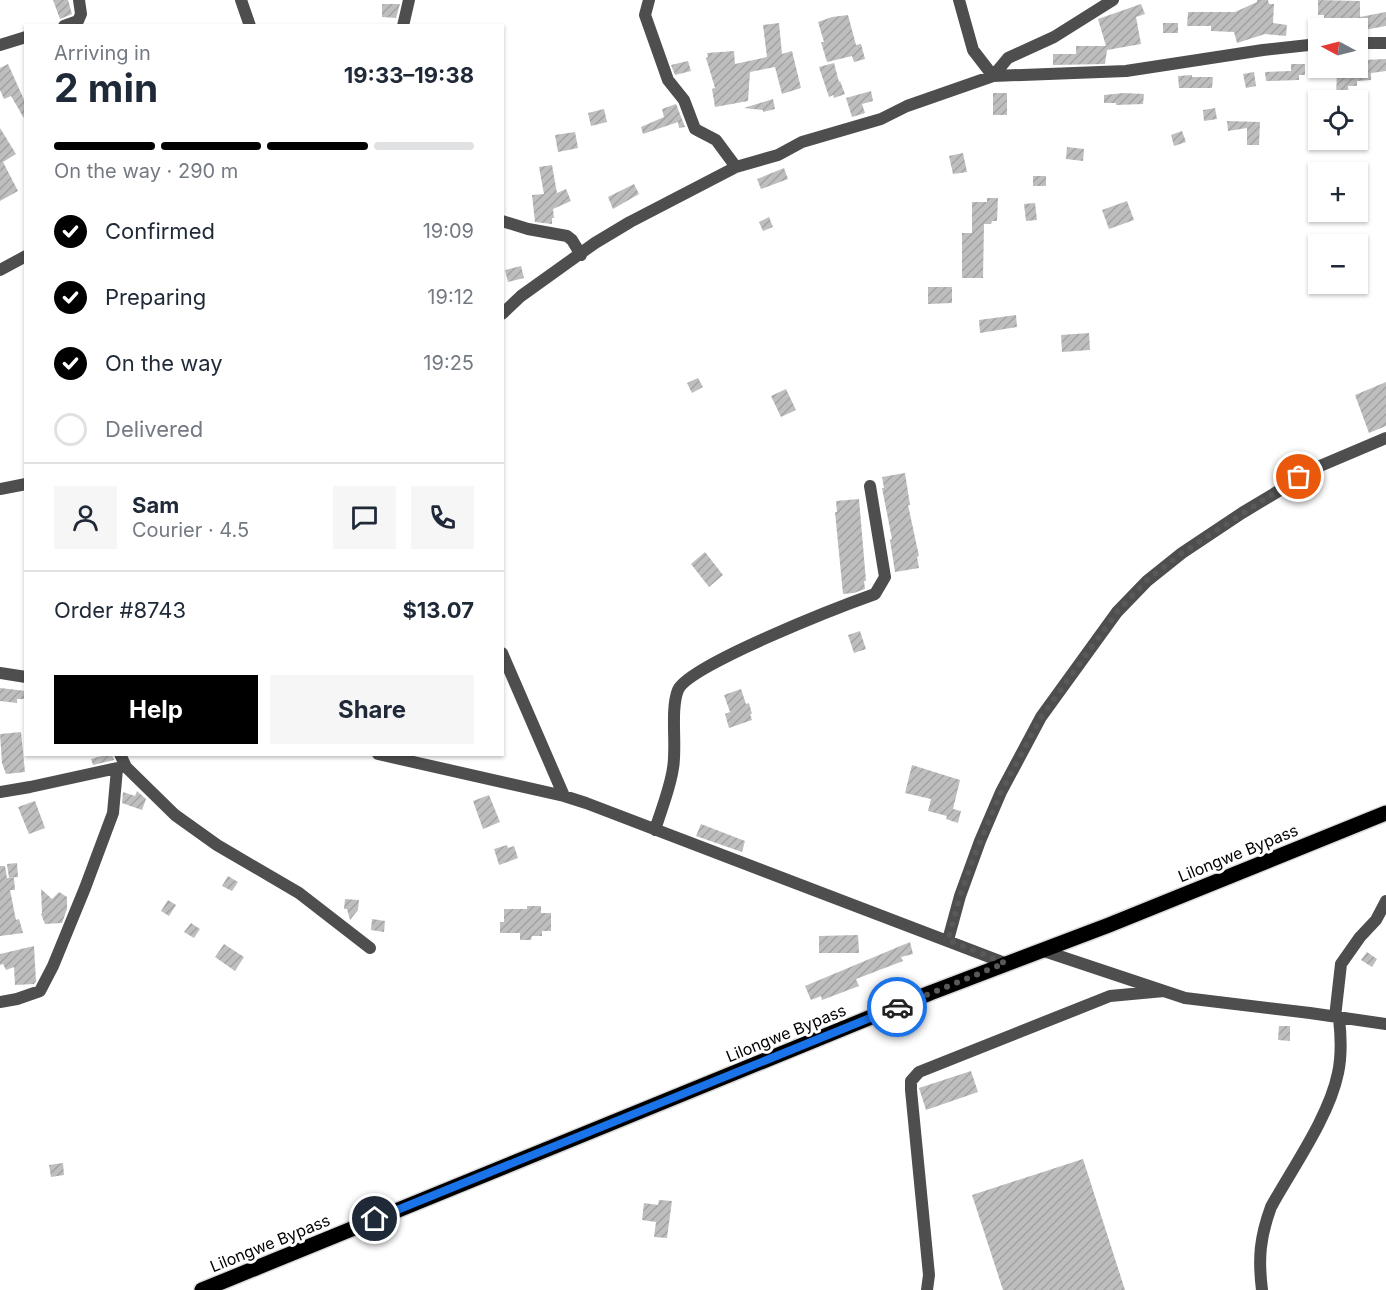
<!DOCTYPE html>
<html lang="en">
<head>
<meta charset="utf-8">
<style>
	:root { --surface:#fff; --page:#f6f6f7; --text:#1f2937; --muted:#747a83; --line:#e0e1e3; --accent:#000 }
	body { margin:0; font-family:Inter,sans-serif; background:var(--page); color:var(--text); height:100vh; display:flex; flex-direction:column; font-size:22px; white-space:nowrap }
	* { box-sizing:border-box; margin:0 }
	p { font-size:20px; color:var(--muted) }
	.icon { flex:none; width:33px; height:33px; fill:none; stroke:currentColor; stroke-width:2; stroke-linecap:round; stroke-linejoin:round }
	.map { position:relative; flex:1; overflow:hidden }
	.details { position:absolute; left:24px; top:24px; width:480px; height:732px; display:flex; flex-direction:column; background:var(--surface); border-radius:0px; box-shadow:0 2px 4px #0004 }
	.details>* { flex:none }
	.needle { width:39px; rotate:277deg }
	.buttons { position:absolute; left:1308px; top:18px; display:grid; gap:12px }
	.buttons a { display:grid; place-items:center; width:60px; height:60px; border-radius:0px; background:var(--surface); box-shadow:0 2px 4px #0004; font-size:30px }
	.pin { position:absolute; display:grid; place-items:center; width:51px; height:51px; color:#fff; margin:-26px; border:3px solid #fff; border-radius:50%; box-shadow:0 2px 6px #0007 }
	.courier { position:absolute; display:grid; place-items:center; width:60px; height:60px; margin:-30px; border:4px solid #1a73e8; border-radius:50%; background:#fff; color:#222; box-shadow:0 2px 8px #0007 }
	.overview em { font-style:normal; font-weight:700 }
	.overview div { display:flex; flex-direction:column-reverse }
	.overview { display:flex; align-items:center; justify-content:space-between; height:102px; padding:0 30px }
	h1 { font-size:39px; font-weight:700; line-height:45px }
	.bar { display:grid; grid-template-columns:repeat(4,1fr); gap:9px 6px; align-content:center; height:72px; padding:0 30px }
	.bar i { height:8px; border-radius:4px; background:var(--line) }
	.bar .current { background:var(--accent) }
	.bar p { grid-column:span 4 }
	.line { display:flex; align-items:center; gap:15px; padding:0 30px; border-top:2px solid var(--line) }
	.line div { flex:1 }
	.round { display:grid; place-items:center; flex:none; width:63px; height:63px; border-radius:0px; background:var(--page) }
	ol { padding:0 30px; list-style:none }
	li { display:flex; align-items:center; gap:18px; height:66px }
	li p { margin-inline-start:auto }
	li .icon { padding:6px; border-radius:50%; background:var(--accent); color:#fff; stroke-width:4 }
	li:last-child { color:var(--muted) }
	li i { width:33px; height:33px; border:3px solid var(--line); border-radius:50% }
	.primary-button { display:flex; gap:12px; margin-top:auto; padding:12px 30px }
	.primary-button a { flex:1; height:69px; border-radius:0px; background:var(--accent); color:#fff; font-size:24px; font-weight:700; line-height:69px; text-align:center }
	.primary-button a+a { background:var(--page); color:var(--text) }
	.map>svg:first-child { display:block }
</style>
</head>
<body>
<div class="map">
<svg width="1386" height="1290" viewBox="0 0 1386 1290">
	<defs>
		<pattern id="building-hatch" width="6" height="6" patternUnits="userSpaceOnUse" patternTransform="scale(1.5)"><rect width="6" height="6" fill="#bebebe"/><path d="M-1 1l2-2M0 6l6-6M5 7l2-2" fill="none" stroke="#a2a2a2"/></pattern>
	</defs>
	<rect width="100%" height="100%" fill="#fff"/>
	<!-- building -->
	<path fill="url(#building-hatch)" d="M53 0H68L72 14 60 19Z
		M1257 0H1268L1269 4H1274L1273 23 1287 25 1286 36 1265 34 1237 43 1234 32 1211 31V26H1187L1188 12H1235L1257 2Z
		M1318 0 1360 1V17L1386 12V26L1358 31V28H1324V15H1318Z
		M382 4H400L396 18 382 17Z
		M1141 4 1145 14 1136 17 1141 44 1107 50 1105 64 1053 65V54H1076V46H1106L1098 19Z
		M848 15 856 45 861 44 865 59 854 62 852 56 827 62 821 42H824L818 22 832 17Z
		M779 23 782 54 792 51 801 88 782 94 775 67 750 72 748 101 715 107 712 89 715 88 706 58 708 57 707 53 734 51 735 64 767 57 763 25Z
		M1163 23H1178V33H1163Z
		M1386 59V71L1371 73V80L1357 81V86H1348L1349 100H1336L1337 68H1364V60Z
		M688 61 691 71 675 75 671 65Z
		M834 63 839 82 840 81 845 94 834 98 833 95 829 97 819 67Z
		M8 64 26 104 25 120 11 96 4 99 0 90V68Z
		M1291 64H1305V75H1299V80L1266 81 1265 72 1291 71Z
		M1254 72 1256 86 1246 88 1243 74Z
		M1192 75V77H1213L1212 88H1179L1178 76Z
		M871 91 873 101 862 104 865 113 852 117 846 98Z
		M993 93H1007V115H993Z
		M1124 93 1144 94 1143 104 1116 105V103H1104V95Z
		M773 99 775 109 763 112V110L744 108Z
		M676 104 685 127 679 128 678 122 643 134 641 127 664 117 662 109Z
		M1215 108 1217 119 1204 121 1203 110Z
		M604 109 607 122 591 126 588 113Z
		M1227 121 1260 122 1259 145H1247V128L1228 131Z
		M0 128 16 154 3 162 18 191 0 201Z
		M1182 131 1186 142 1174 146 1171 135Z
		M575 132 578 148 558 152 555 135Z
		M1067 147 1084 149 1083 161 1066 159Z
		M963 153 967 172 953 174 949 156Z
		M552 165 557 193 566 189 571 201 553 209 554 218H552V224L535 222 532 195 544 194 539 167Z
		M784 168 788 179 761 189 757 179Z
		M1033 176H1046V186H1033Z
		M634 184 639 194 613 209 608 197Z
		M987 198H998L997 221H992L991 224H984L983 278H962V233H972V202H987Z
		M1127 201 1134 220 1109 229 1102 210Z
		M1035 203 1037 220 1026 221 1024 204Z
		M769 217 773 227 763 231 759 222Z
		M521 266 524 278 508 282 505 270Z
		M928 287H952V303L928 304Z
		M1016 315 1017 327 980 333 979 320Z
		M1089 333 1090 350 1062 352 1061 335Z
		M698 378 703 387 692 393 687 383Z
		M1386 382V426L1369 433 1355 395Z
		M786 389 796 410 781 417 771 396Z
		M905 473 910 505H908L919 556 917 557 919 568 895 572 890 540 892 539 882 488H884L882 477Z
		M859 499 866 581H864L865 589 854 593 843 594 835 512H837L836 501Z
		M705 552 723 575 709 587 691 564Z
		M860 631 866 649 854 653 848 635Z
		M0 688 26 691V699H17V703L0 701Z
		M741 689 746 704 749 703 752 714H750L752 720 729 728 725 714 730 712 724 695Z
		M21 732 25 772 6 774 2 763 0 734Z
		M109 754H112L114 760 93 765 91 759Z
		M912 765 960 780 953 809 961 811 958 823 946 819 947 816 928 811 931 799 905 793Z
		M137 791 146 799 142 810 122 803 123 792 135 796Z
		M489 795 500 822 483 829 473 801Z
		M35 801 45 828 29 834 18 807Z
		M701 824 745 841 742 852 696 836Z
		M507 845 508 848 514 846 518 858 499 865 494 849Z
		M17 863 18 877 9 878 7 864Z
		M0 866H5L7 878H14L15 890H10L16 920 19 919 23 933 0 936Z
		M228 876 238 882 232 891 222 886Z
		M41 889 52 899 59 892 67 897V909L62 923 45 924 41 914 42 913Z
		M345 899 359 900 358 910 350 920 347 909H344Z
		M168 900 176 905 169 916 161 911Z
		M527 906H541V913H551V931H542V936H532L531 940H520V933H500V922H504V909H527Z
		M372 919 385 921 384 932 371 930Z
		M191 923 200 929 194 938 184 932Z
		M858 935 859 953H819V936Z
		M910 942 913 954 901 957 903 961 856 979 859 986 822 1000 821 996 811 1000 805 986Z
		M224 944 244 957 235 971 215 957Z
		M34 946 36 981 34 984 15 985 14 967 6 970 3 964 0 965V954Z
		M1367 952 1377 959 1372 967 1361 960Z
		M1279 1026H1290V1041L1278 1040Z
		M971 1071 978 1092 926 1110 919 1088Z
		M1083 1159 1125 1290H1003L972 1195Z
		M63 1163 64 1175 51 1177 49 1165Z
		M659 1200 672 1201 667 1238 654 1237 656 1222 642 1220 644 1203 658 1205Z"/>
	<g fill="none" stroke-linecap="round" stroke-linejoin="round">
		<!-- primary casing -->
		<g stroke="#dbdbdb" stroke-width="18">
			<path id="primary" d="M202 1290 930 993 1109 925 1386 813"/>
		</g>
		<!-- minor -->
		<path stroke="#4e4e4e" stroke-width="12" d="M241 0 250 26
			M649 0 645 15 668 80 684 100 695 129 716 140 736 167
			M959 0 973 50 993 76 1126 71 1263 50 1318 44
			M64 26 78 21 81 14 79 0
			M403 26 409 0
			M1358 43H1386
			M0 45 26 37
			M502 221 528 229 567 236 572 240 581 255
			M0 270 26 256
			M502 314 521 296 595 243 630 222 736 167 778 155 802 142 881 119 907 106 993 76 1008 58 1054 37 1113 0
			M0 489 26 484
			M502 653 564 796
			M0 673 26 677
			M120 754 126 767 175 815 217 845 299 893 370 948
			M378 754 564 796 586 803 1005 963
			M0 792 30 787 122 767
			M655 830C661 810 670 789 673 768 677 746 670 710 678 690 688 665 844 605 875 594L885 577 870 486
			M948 940 960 896 980 841 1001 792 1041 717 1117 612 1147 581 1182 553 1242 513 1320 466 1386 438
			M1041 950 1185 998 1310 1013 1386 1024
			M0 1002 17 999 40 991 53 966 85 888 113 813 117 769
			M1335 1017 1341 964 1360 937 1376 920 1386 901
			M927 1290 929 1275 911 1090V1081L919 1072 1110 996 1164 991
			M1262 1290C1258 1258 1260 1237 1271 1207 1293 1167 1329 1117 1338 1073 1342 1055 1341 1036 1339 1018"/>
		<!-- primary -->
		<use href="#primary" stroke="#000" stroke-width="15"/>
	</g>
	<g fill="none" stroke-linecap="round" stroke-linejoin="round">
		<!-- done -->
		<path stroke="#595959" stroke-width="6" stroke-dasharray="0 10.8" d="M897 1007 1005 963 948 940 960 896 973 859 1001 792 1041 717 1117 612 1147 580 1182 553 1299 477"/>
		<!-- route -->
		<path stroke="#1a73e8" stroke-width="8" d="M375 1219 897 1007"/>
	</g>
	<g text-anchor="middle" stroke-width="6" stroke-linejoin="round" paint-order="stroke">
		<!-- street labels -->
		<g font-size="16" fill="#000" stroke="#fff">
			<text transform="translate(1238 853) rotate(-22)" y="6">Lilongwe Bypass</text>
			<text transform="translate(786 1033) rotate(-22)" y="6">Lilongwe Bypass</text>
			<text transform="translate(270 1243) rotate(-22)" y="6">Lilongwe Bypass</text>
		</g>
	</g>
</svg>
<div class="buttons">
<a><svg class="needle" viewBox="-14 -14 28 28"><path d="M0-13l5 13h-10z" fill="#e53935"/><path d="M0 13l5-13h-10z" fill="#747a83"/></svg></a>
<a><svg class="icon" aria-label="locate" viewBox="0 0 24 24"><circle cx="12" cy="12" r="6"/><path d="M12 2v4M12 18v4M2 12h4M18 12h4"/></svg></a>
<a>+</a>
<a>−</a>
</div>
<div class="pin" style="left:1299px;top:477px;background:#ea580c"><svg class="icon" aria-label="bag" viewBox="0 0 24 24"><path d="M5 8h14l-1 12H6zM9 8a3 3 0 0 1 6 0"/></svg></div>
<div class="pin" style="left:375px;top:1219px;background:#1f2937"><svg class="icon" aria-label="home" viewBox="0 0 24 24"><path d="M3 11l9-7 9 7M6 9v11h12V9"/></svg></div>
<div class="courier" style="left:897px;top:1007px"><svg class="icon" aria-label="car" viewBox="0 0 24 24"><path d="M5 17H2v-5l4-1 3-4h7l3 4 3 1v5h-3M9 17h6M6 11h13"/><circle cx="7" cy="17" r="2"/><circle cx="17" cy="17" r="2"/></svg></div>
<section class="details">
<div class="overview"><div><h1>2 min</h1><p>Arriving in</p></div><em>19:33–19:38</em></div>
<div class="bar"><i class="current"></i><i class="current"></i><i class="current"></i><i></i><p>On the way · 290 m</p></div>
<ol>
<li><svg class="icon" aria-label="check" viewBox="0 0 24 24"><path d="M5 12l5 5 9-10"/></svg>Confirmed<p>19:09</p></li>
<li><svg class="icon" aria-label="check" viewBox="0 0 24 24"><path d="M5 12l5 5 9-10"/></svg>Preparing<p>19:12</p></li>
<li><svg class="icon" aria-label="check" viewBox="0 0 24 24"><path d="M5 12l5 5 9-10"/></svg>On the way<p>19:25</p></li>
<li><i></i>Delivered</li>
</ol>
<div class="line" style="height:108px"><a class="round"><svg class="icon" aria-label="person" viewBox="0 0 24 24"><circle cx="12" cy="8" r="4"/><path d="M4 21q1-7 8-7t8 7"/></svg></a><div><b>Sam</b><p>Courier · 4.5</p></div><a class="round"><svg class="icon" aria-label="chat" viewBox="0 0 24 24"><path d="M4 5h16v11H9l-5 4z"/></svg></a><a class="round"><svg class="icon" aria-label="phone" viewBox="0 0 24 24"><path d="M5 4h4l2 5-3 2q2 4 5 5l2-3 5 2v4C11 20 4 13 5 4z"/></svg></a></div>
<div class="line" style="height:78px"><div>Order #8743</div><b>$13.07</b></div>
<div class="primary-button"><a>Help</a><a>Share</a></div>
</section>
</div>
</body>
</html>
